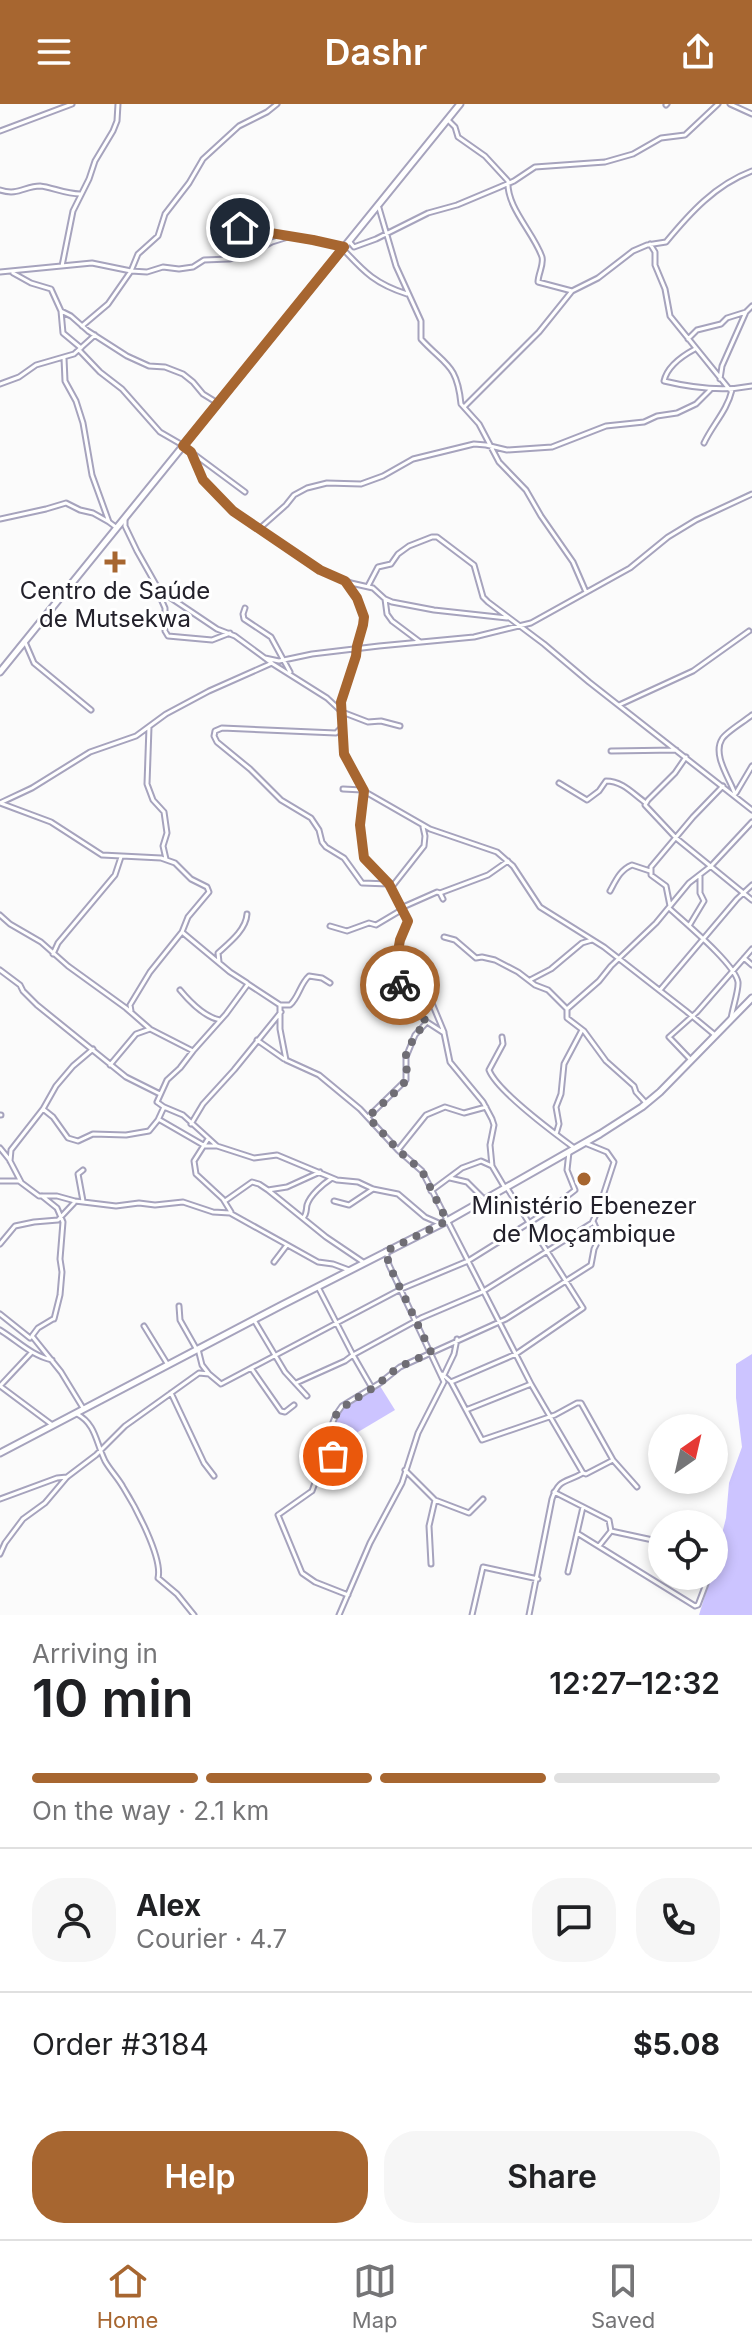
<!DOCTYPE html>
<html lang="en">
<head>
<meta charset="utf-8">
<style>
	:root { --surface:#fff; --page:#f6f6f6; --text:#202124; --muted:#757577; --line:#e0e0e0; --accent:#a76630 }
	body { margin:0; font-family:Inter,sans-serif; background:var(--page); color:var(--text); height:100vh; display:flex; flex-direction:column; font-size:30px; white-space:nowrap }
	* { box-sizing:border-box; margin:0 }
	p { font-size:26px; color:var(--muted) }
	.icon { flex:none; width:44px; height:44px; fill:none; stroke:currentColor; stroke-width:2; stroke-linecap:round; stroke-linejoin:round }
	.map { position:relative; height:1511px; overflow:hidden }
	.panel { display:flex; flex-direction:column; background:var(--surface); flex:1 }
	.panel>* { flex:none }
	.needle { width:52px; rotate:34deg }
	.buttons { position:absolute; left:648px; top:1310px; display:grid; gap:16px }
	.buttons a { display:grid; place-items:center; width:80px; height:80px; border-radius:50%; background:var(--surface); box-shadow:0 4px 12px #0003; font-size:40px }
	.pin { position:absolute; display:grid; place-items:center; width:68px; height:68px; color:#fff; margin:-34px; border:4px solid #fff; border-radius:50%; box-shadow:0 2px 8px #0007 }
	.courier { position:absolute; display:grid; place-items:center; width:80px; height:80px; margin:-40px; border:6px solid #a76630; border-radius:50%; background:#fff; color:#222; box-shadow:0 2px 10px #0007 }
	.overview em { font-style:normal; font-weight:600 }
	.overview div { display:flex; flex-direction:column-reverse }
	.overview { display:flex; align-items:center; justify-content:space-between; height:136px; padding:0 32px }
	h1 { font-size:52px; font-weight:600; line-height:60px }
	.bar { display:grid; grid-template-columns:repeat(4,1fr); gap:12px 8px; align-content:center; height:96px; padding:0 32px }
	.bar i { height:10px; border-radius:6px; background:var(--line) }
	.bar .on { background:var(--accent) }
	.bar p { grid-column:span 4 }
	.line { display:flex; align-items:center; gap:20px; padding:0 32px; border-top:2px solid var(--line) }
	.line div { flex:1 }
	.round { display:grid; place-items:center; flex:none; width:84px; height:84px; border-radius:32px; background:var(--page) }
	.cta { display:flex; gap:16px; margin-top:auto; padding:16px 32px }
	.cta a { flex:1; height:92px; border-radius:32px; background:var(--accent); color:#fff; font-size:32px; font-weight:600; line-height:92px; text-align:center }
	.cta a+a { background:var(--page); color:var(--text) }
	header { display:flex; justify-content:space-between; align-items:center; height:104px; padding:0 32px; background:var(--accent); color:#fff; font-size:36px; font-weight:600 }
	.tab-bar { display:flex; justify-content:space-around; align-items:center; height:112px; border-top:2px solid var(--line); background:var(--surface); font-size:22px; color:var(--muted) }
	.tab-bar a { display:grid; justify-items:center; gap:4px }
	.tab-bar .on { color:var(--accent) }
	.map>svg:first-child { display:block }
</style>
</head>
<body>
<header><svg class="icon" aria-label="menu" viewBox="0 0 24 24"><path d="M4 6h16M4 12h16M4 18h16"/></svg>Dashr<svg class="icon" aria-label="share" viewBox="0 0 24 24"><path d="M12 15V3M7 8l5-5 5 5M5 13v7h14v-7"/></svg></header>
<div class="map">
<svg width="752" height="1511" viewBox="0 0 752 1511">
	<rect width="100%" height="100%" fill="#fbfbfb"/>
	<!-- green -->
	<path fill="#ccc4ff" d="M752 1250V1511H699L711 1472H714V1461L726 1414 729 1379 742 1343 736 1294V1260Z
		M380 1282 395 1306 358 1328 341 1350 331 1343C330 1304 351 1299 380 1282Z"/>
	<g fill="none" stroke-linecap="round" stroke-linejoin="round">
		<!-- minor casing -->
		<g stroke="#a6a3bd" stroke-width="7">
			<path id="minor" d="M730 0 752 10
				M666 1 667 0
				M449 17 455 23 458 33 485 52 508 77C506 103 534 129 542 153 544 161 538 170 538 178L572 187
				M0 27 72 0
				M0 86C18 92 25 82 40 82 51 83 66 90 80 90
				M379 104 396 162 421 217V235C446 262 457 260 461 300L479 320 499 358 526 386 541 412 573 458 586 488
				M217 119 344 143
				M349 137 354 143 376 135 428 109 457 101 500 83 514 77 535 63 605 58 633 50 661 34 685 31 718 0
				M650 140 655 148V161L665 185 670 212 730 286
				M343 145C365 169 376 180 407 190
				M62 162 73 107 89 75 95 57 113 27 117 17 118 0
				M0 168 92 159 131 167 147 168 163 163 179 165 193 163 204 156 229 155 250 150 272 138 288 133
				M13 169 31 179 51 185 61 207 63 229 81 244
				M61 207 71 212 88 227 127 252 149 262 165 263 183 270 193 278 203 290 216 298
				M82 222 108 200 131 167 138 150 158 132 165 110 189 79 203 55 239 22 267 8 277 0
				M688 235 697 226 721 220 727 214 746 208 752 202
				M695 245C682 252 667 263 664 277 693 284 722 288 752 282
				M80 247 100 268 122 285 160 328 179 339 245 388
				M64 254 65 277 76 297 83 319 92 371 109 418 117 424
				M720 275 722 262 746 208
				M0 280 19 273 36 261 74 250 95 231
				M465 302 539 228 572 187 598 174 633 147 647 141 666 138C690 109 715 81 752 67
				M704 339C713 320 727 307 732 286
				M191 348 203 376 233 407 320 466 351 479 373 484 385 495 392 498 434 506 507 514
				M0 415 46 405 66 399 80 406 93 409 109 418
				M125 416V422L137 447 159 486 217 525 235 532 273 560 327 594 342 608 368 618 381 617 400 622
				M259 425 286 401 294 391 307 384 327 379 361 380 383 372 413 355 474 340 486 341 507 346 552 343 606 322 644 318 657 312 677 309 696 300 710 286
				M346 478 357 494 364 513 356 552 341 598 344 644V650L362 686
				M368 482 378 463 391 460 398 450 409 442 432 433H437L474 461 483 493 488 498 544 540 589 578 752 706
				M157 486 165 504V527L168 532 212 536 230 529
				M385 495 387 510 392 517 420 538
				M245 504 243 510 244 515 271 533 290 568
				M25 538 34 559 91 606
				M265 554 279 557 312 550 379 542 474 533 531 519 630 464 668 433 696 416 752 390
				M619 601 693 567 749 527
				M149 623 147 680 153 696 164 708 167 729 163 742 166 755
				M342 623 336 629 222 624 215 627 214 632 217 638 250 665 281 696 311 714 319 726 322 738 326 743 344 754 362 779 389 780
				M611 647 676 646
				M686 653 675 669 648 696 645 701 676 734 752 796
				M559 679 587 696 599 687 606 677C623 677 633 690 646 699
				M343 685 362 686 430 725 497 748 513 762 540 803 604 843 686 907 715 931
				M364 687 360 721 364 754 389 780
				M736 689 752 662
				M735 690C730 675 712 651 722 635 726 628 745 617 752 611
				M0 699 51 718 102 751 161 754 175 759 191 775 207 783 209 788 188 813 182 828 230 868 247 879
				M0 699 32 684 90 648 136 632 166 610 209 587 272 559
				M423 723 425 732 424 742 391 784 408 817 400 838 395 873 412 903 427 918 444 929 450 958 483 998 492 1015 494 1021 490 1041 492 1062 505 1084
				M610 787C616 776 620 766 632 761L650 767
				M440 789 488 771 508 757
				M670 802 666 782 651 771V763L693 713 723 682
				M403 803 437 788 440 789 443 795
				M669 804C684 818 735 860 738 878 739 886 732 906 731 915
				M0 811 10 820 41 838 68 862 126 904 150 925 193 947 226 910 248 880 280 901V925L286 956 319 971 360 1005 398 1046 422 1067 531 1280 466 1306
				M330 822 347 827 369 819 376 821 403 805
				M689 822 704 797 700 789V771
				M444 833 455 836 476 854 482 853 495 856 518 868 535 881 548 886 567 905V914L584 927 606 957 634 982 636 988 646 999
				M398 844 429 892 444 928
				M53 850 58 839 115 771 121 753
				M744 854 752 861
				M219 858 218 849C229 839 246 826 247 810
				M0 866 20 881 23 887 37 901 126 973 160 990
				M530 876 551 865 582 839 592 836
				M180 886C190 898 204 913 220 916
				M660 886 737 795 752 781
				M280 901H290C299 893 300 880 309 872L322 874 330 879
				M567 905 599 877 611 862 656 819 689 779 711 762 752 718
				M131 907 130 901 150 868 182 828
				M502 933 503 940 489 966C497 987 554 1029 573 1043
				M257 936 284 955
				M193 947 180 964 167 976 157 998 164 1003 183 1011 217 1042 254 1054 277 1051 337 1076 358 1078 373 1085 398 1090 425 1113 441 1120
				M690 955 669 933 697 908 752 845
				M110 961 136 930 150 925
				M43 1005 53 1013 68 1034 78 1037 93 1030 126 1031 149 1027 158 1016 164 1003
				M0 1011H1
				M368 1013 406 976V953L415 931 427 918
				M160 1016 205 1042H217
				M191 1020 203 1000 234 966 281 908
				M556 1030 559 1020 556 1003 561 990 564 960 582 926
				M208 1035 194 1057 196 1070 223 1095 231 1108
				M0 1044 9 1055 21 1078
				M398 1046 426 1011 445 1003 464 1009 486 1003
				M10 1057 11 1046 43 1005 56 982 73 962 93 945
				M83 1066 78 1070 83 1097
				M450 1074 467 1078 483 1094
				M0 1077H19L39 1092H57L75 1097 116 1102 139 1099 155 1101 183 1098 213 1108 230 1109 318 1158 333 1160 349 1166
				M268 1086 326 1133 363 1158
				M431 1087 462 1064 481 1057 492 1062
				M42 1092 57 1104 63 1118 60 1155 62 1168 60 1191 54 1215
				M225 1097 252 1078 259 1080 268 1086 287 1083 320 1068
				M334 1097 349 1101 373 1085
				M303 1114C307 1110 306 1106 307 1101 310 1091 323 1080 332 1074
				M0 1140 15 1122 34 1118 58 1116 74 1099
				M274 1158 287 1141
				M318 1183 353 1251 421 1214 482 1188 592 1119 599 1104 614 1058 607 1048 585 1039
				M179 1202 180 1216 197 1246
				M0 1210 30 1234
				M53 1215 38 1224 32 1232 61 1268 83 1304
				M254 1216 285 1268 307 1292
				M144 1222 168 1261
				M0 1226C18 1237 32 1252 52 1256
				M198 1245 202 1261 209 1270
				M251 1264 281 1307 285 1308 294 1301
				M442 1270 451 1278 482 1336 555 1311 577 1299H581L613 1356 637 1383
				M444 1271 454 1250 457 1235
				M451 1278 516 1250 583 1204 507 1084
				M296 1279 345 1257 353 1251 372 1284
				M531 1280 583 1369
				M1 1281 31 1249
				M0 1282 51 1320
				M171 1289 204 1359 214 1372
				M77 1310C96 1320 96 1339 105 1357 110 1366 118 1374 123 1383 135 1402 163 1454 158 1474L177 1490 194 1511
				M405 1366 435 1396 429 1422 431 1460
				M554 1388 609 1416 611 1427 599 1442
				M0 1395 57 1374 67 1373
				M435 1396 469 1409 483 1395
				M611 1427 662 1438
				M577 1429 695 1502 698 1501 709 1472
				M0 1450 5 1439 23 1415 45 1399 67 1373 96 1351 125 1322 199 1269 209 1270 221 1280 401 1185 468 1157 548 1107 575 1086 567 1066 569 1048
				M568 1468 583 1403
				M348 1491 315 1478 302 1469 278 1411 312 1387 319 1368 333 1356C332 1333 326 1323 342 1302L380 1279 400 1263 506 1215 591 1161 594 1145 600 1133 593 1117
				M339 1511 370 1439 402 1379 418 1329 444 1278 389 1161 386 1147
				M472 1511 483 1463 538 1475
				M529 1511 552 1395C559 1374 566 1379 583 1369L586 1370 613 1356"/>
		</g>
		<!-- tertiary casing -->
		<g stroke="#a6a3bd" stroke-width="9">
			<path id="tertiary" d="M0 568 460 0
				M0 1349 282 1201 447 1117 600 1030 642 1003 660 988 752 894"/>
		</g>
		<!-- minor -->
		<use href="#minor" stroke="#fff" stroke-width="3"/>
		<!-- tertiary -->
		<use href="#tertiary" stroke="#fff" stroke-width="5"/>
	</g>
	<g fill="none" stroke-linecap="round" stroke-linejoin="round">
		<!-- done -->
		<path stroke="#6f6d74" stroke-width="8" stroke-dasharray="0 14.4" d="M333 1352C319 1307 348 1302 377 1281 384 1276 389 1269 397 1265 407 1258 419 1255 431 1248L389 1161 386 1147 447 1117 422 1067 398 1046 368 1013 403 981 407 973 406 951 415 931 427 918 408 898 400 881"/>
		<!-- route -->
		<path stroke="#a76630" stroke-width="10" d="M240 124 313 136 344 143 183 342 191 348 203 376 233 407 320 466 345 477 357 494 364 513 363 521 357 542 356 552 341 598 344 650 364 687 360 721 364 754 389 780 408 817 400 836 394 870 400 881"/>
	</g>
	<!-- markers -->
	<g fill="#a76630" stroke="#fff" stroke-width="3">
		<path d="M111 446h8v8h8v8h-8v8h-8v-8h-8v-8h8z"/>
		<circle cx="584" cy="1075" r="8"/>
	</g>
	<g text-anchor="middle" stroke-width="6" stroke-linejoin="round" paint-order="stroke">
		<!-- poi labels -->
		<g font-size="24" fill="#23212b" stroke="#fff">
			<text x="115" y="495">Centro de Saúde<tspan x="115" dy="28">de Mutsekwa</tspan></text>
			<text x="584" y="1110">Ministério Ebenezer<tspan x="584" dy="28">de Moçambique</tspan></text>
		</g>
	</g>
</svg>
<div class="buttons">
<a><svg class="needle" viewBox="-14 -14 28 28"><path d="M0-13l5 13h-10z" fill="#e53935"/><path d="M0 13l5-13h-10z" fill="#757577"/></svg></a>
<a><svg class="icon" aria-label="locate" viewBox="0 0 24 24"><circle cx="12" cy="12" r="6"/><path d="M12 2v4M12 18v4M2 12h4M18 12h4"/></svg></a>
</div>
<div class="pin" style="left:333px;top:1352px;background:#ea580c"><svg class="icon" aria-label="bag" viewBox="0 0 24 24"><path d="M5 8h14l-1 12H6zM9 8a3 3 0 0 1 6 0"/></svg></div>
<div class="pin" style="left:240px;top:124px;background:#1f2937"><svg class="icon" aria-label="home" viewBox="0 0 24 24"><path d="M3 11l9-7 9 7M6 9v11h12V9"/></svg></div>
<div class="courier" style="left:400px;top:881px"><svg class="icon" aria-label="bike" viewBox="0 0 24 24"><circle cx="6" cy="16" r="4"/><circle cx="18" cy="16" r="4"/><path d="M6 16l4-8h5l3 8M10 8l3 8H6M13 5h3"/></svg></div>
</div>
<section class="panel">
<div class="overview"><div><h1>10 min</h1><p>Arriving in</p></div><em>12:27–12:32</em></div>
<div class="bar"><i class="on"></i><i class="on"></i><i class="on"></i><i></i><p>On the way · 2.1 km</p></div>
<div class="line" style="height:144px"><a class="round"><svg class="icon" aria-label="person" viewBox="0 0 24 24"><circle cx="12" cy="8" r="4"/><path d="M4 21q1-7 8-7t8 7"/></svg></a><div><b>Alex</b><p>Courier · 4.7</p></div><a class="round"><svg class="icon" aria-label="chat" viewBox="0 0 24 24"><path d="M4 5h16v11H9l-5 4z"/></svg></a><a class="round"><svg class="icon" aria-label="phone" viewBox="0 0 24 24"><path d="M5 4h4l2 5-3 2q2 4 5 5l2-3 5 2v4C11 20 4 13 5 4z"/></svg></a></div>
<div class="line" style="height:104px"><div>Order #3184</div><b>$5.08</b></div>
<div class="cta"><a>Help</a><a>Share</a></div>
</section>
<nav class="tab-bar">
<a class="on"><svg class="icon" aria-label="home" viewBox="0 0 24 24"><path d="M3 11l9-7 9 7M6 9v11h12V9"/></svg>Home</a>
<a><svg class="icon" aria-label="map" viewBox="0 0 24 24"><path d="M3 6l6-2 6 2 6-2v14l-6 2-6-2-6 2zM9 4v14M15 6v14"/></svg>Map</a>
<a><svg class="icon" aria-label="saved" viewBox="0 0 24 24"><path d="M7 4h10v16l-5-4-5 4z"/></svg>Saved</a>
</nav>
</body>
</html>
